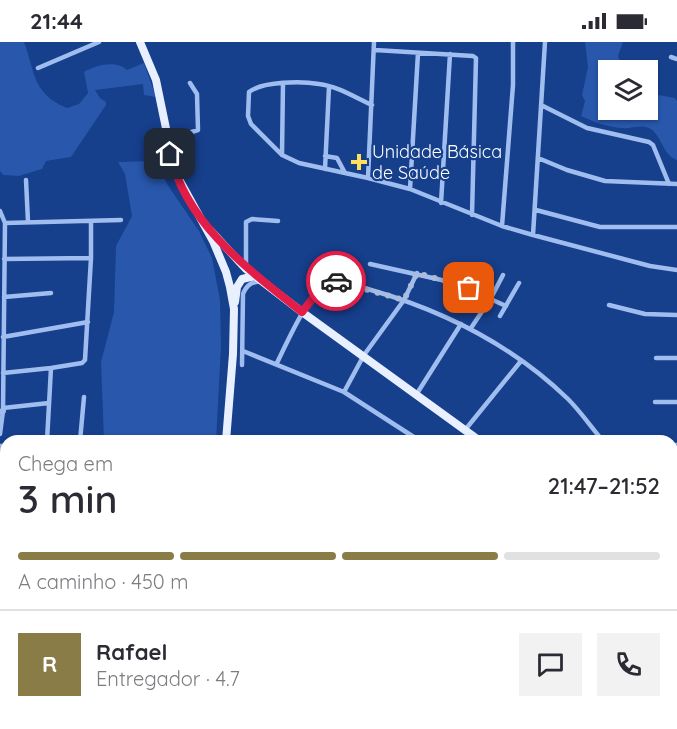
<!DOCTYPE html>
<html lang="pt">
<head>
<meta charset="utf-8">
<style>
	:root { --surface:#fff; --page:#f2f2f3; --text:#2b2b33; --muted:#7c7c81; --line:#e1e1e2; --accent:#8a7c46 }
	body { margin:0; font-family:Quicksand,sans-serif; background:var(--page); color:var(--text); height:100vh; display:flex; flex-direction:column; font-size:22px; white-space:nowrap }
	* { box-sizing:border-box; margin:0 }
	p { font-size:20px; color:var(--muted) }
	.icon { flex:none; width:33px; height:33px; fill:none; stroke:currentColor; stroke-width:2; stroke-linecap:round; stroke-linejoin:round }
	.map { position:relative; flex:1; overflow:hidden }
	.details { position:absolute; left:0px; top:393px; width:678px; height:294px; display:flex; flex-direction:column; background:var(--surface); border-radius:18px 18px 0 0; box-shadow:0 2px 4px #0004 }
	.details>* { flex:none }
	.buttons { position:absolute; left:598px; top:18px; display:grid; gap:12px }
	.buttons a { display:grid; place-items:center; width:60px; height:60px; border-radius:0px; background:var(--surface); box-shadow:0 2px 4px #0004; font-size:30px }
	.pin { position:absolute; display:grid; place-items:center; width:51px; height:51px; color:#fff; margin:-26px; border-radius:12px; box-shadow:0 3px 9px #0006 }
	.courier { position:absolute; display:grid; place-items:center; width:60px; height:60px; margin:-30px; border:4px solid #e11d48; border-radius:50%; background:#fff; color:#222; box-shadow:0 2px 8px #0007 }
	.overview em { font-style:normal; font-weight:600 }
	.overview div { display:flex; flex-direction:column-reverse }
	.overview { display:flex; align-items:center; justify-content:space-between; height:102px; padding:0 18px }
	h1 { font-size:39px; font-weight:600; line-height:45px }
	.bar { display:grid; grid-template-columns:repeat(4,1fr); gap:9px 6px; align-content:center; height:72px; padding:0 18px }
	.bar i { height:8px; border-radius:4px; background:var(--line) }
	.bar .current { background:var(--accent) }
	.bar p { grid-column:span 4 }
	.line { display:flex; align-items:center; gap:15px; padding:0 18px; border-top:2px solid var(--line) }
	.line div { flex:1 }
	.round { display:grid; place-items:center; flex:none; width:63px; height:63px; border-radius:0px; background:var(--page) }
	.status { display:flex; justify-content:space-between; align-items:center; height:42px; padding:0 30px; background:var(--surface); direction:ltr }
	.status svg { height:16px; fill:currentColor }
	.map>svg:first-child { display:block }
</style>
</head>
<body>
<div class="status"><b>21:44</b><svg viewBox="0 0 49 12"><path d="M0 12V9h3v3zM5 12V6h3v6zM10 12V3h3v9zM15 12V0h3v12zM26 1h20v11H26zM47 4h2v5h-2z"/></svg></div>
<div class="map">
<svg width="677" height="687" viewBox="0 0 677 687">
	<rect width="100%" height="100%" fill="#163f8c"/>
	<!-- green -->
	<path fill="#2857ab" d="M0 0H24C35 29 32 52 67 66L79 62 88 51 84 30C96 23 116 18 127 28L144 21 156 55 144 53 143 42 95 48 100 56 106 60V63L71 115 46 119 42 127 19 134 3 133 0 129Z
		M585 0H623L618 14 623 28H609V68H648V51L675 56 677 59V118C661 113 662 89 646 85 639 83 629 87 622 86 607 85 594 80 581 74L585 59 582 53 588 25Z
		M157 119 167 142 199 189 212 216 220 258 221 304 216 399H104L101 320 114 270 116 204 132 174 125 132 118 120Z
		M102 681H207L206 687H101Z"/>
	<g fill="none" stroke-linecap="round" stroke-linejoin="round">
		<!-- minor -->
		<path stroke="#a0bdef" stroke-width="4.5" d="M375 8 473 14 476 16 472 173
			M671 15 677 17
			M38 26 99 0
			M372 63C356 56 337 44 319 42 302 39 263 39 249 50L248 74 251 82 282 113 299 121 368 136 410 147 502 184 533 193 650 224 677 228
			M541 63 587 86 649 100 653 103 669 142
			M167 98 198 88 197 52 190 41
			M282 113 283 41
			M325 114 337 116 345 131
			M538 116 567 128 605 139 677 142
			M325 127 329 45
			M368 136 374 0
			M26 138 28 180
			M410 147 418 11
			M441 161 450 12
			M536 168 600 185H677
			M0 169 5 181 3 369 0 392
			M5 181 121 178
			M502 184 513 43V0
			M533 193 545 0
			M4 217 91 216
			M370 222 455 241 506 264
			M246 227V180L252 177 278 179
			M4 255 51 251
			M609 263 645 272 677 273
			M500 274 519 241
			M471 286 491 256 503 233
			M3 295 88 280
			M243 309 344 350 420 399
			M656 316H677
			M277 321C286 302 309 251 327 240 336 235 361 245 371 248 444 269 513 304 568 357 581 370 591 385 603 399
			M242 323 243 252C247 242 252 240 262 239
			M3 331 51 326 82 321 85 318 91 216V179
			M344 350 364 313 404 258 417 231
			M416 353 461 282
			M655 360H677
			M3 366 49 361
			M465 388 521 319
			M47 399 51 326
			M80 399 84 355
			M672 403H677
			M0 404H6
			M0 511 6 512
			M0 558H6
			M0 620H6
			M0 660H6
			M672 671 677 670
			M40 687V681
			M78 687V681
			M643 687 646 681"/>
		<!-- tertiary -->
		<path stroke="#a0bdef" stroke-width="6" d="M0 370 3 369
			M0 408 4 440 0 495"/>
		<!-- secondary -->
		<path stroke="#ceddfb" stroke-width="7" d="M215 687 216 681"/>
		<!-- primary -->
		<path stroke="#e8efff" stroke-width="8" d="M140 0 156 38 175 130 213 199 226 230 230 245 234 267 233 312 226 399
			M210 188 246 227 302 270 480 399
			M235 260 237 245 242 237 255 234
			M672 541 677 544
			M223 687 224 681
			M230 687V681"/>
	</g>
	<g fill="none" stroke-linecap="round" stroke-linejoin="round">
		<!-- done -->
		<path stroke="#adbcd7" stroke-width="6" stroke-dasharray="0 10.8" d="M336 239 404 258 417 231 469 246"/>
		<!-- route -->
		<path stroke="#e11d48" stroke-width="8" d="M170 112C186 182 249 228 302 270L325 241 336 239"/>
	</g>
	<!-- markers -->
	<path fill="#ffdf5e" stroke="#163f8c" stroke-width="2" d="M356 111h6v6h6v6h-6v6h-6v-6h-6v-6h6z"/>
	<g text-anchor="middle" stroke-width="4.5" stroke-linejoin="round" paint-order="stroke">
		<!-- poi labels -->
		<g font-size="18" fill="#fff" stroke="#163f8c" text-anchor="start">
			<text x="372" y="116">Unidade Básica<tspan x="372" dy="21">de Saúde</tspan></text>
		</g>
	</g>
</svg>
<div class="buttons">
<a><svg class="icon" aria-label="layers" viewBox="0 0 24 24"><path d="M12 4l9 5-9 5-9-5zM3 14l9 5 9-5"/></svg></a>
</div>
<div class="pin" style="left:469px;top:246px;background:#ea580c"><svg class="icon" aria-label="bag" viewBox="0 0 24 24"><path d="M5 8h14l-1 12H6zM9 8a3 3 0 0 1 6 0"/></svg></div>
<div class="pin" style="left:170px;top:112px;background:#1f2937"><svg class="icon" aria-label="home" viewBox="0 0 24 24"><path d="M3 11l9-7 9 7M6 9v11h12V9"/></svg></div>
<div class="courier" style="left:336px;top:239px"><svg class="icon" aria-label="car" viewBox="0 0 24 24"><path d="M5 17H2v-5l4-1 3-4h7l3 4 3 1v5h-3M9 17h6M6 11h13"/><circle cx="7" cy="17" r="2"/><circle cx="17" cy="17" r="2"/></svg></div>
<section class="details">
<div class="overview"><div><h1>3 min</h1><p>Chega em</p></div><em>21:47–21:52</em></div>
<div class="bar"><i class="current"></i><i class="current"></i><i class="current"></i><i></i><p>A caminho · 450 m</p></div>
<div class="line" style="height:108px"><b class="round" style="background:var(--accent);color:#fff">R</b><div><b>Rafael</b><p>Entregador · 4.7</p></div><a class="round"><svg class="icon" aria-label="chat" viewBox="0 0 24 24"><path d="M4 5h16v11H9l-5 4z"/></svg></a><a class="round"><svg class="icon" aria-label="phone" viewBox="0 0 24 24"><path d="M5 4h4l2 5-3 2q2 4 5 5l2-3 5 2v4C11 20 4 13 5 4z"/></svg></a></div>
</section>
</div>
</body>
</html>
